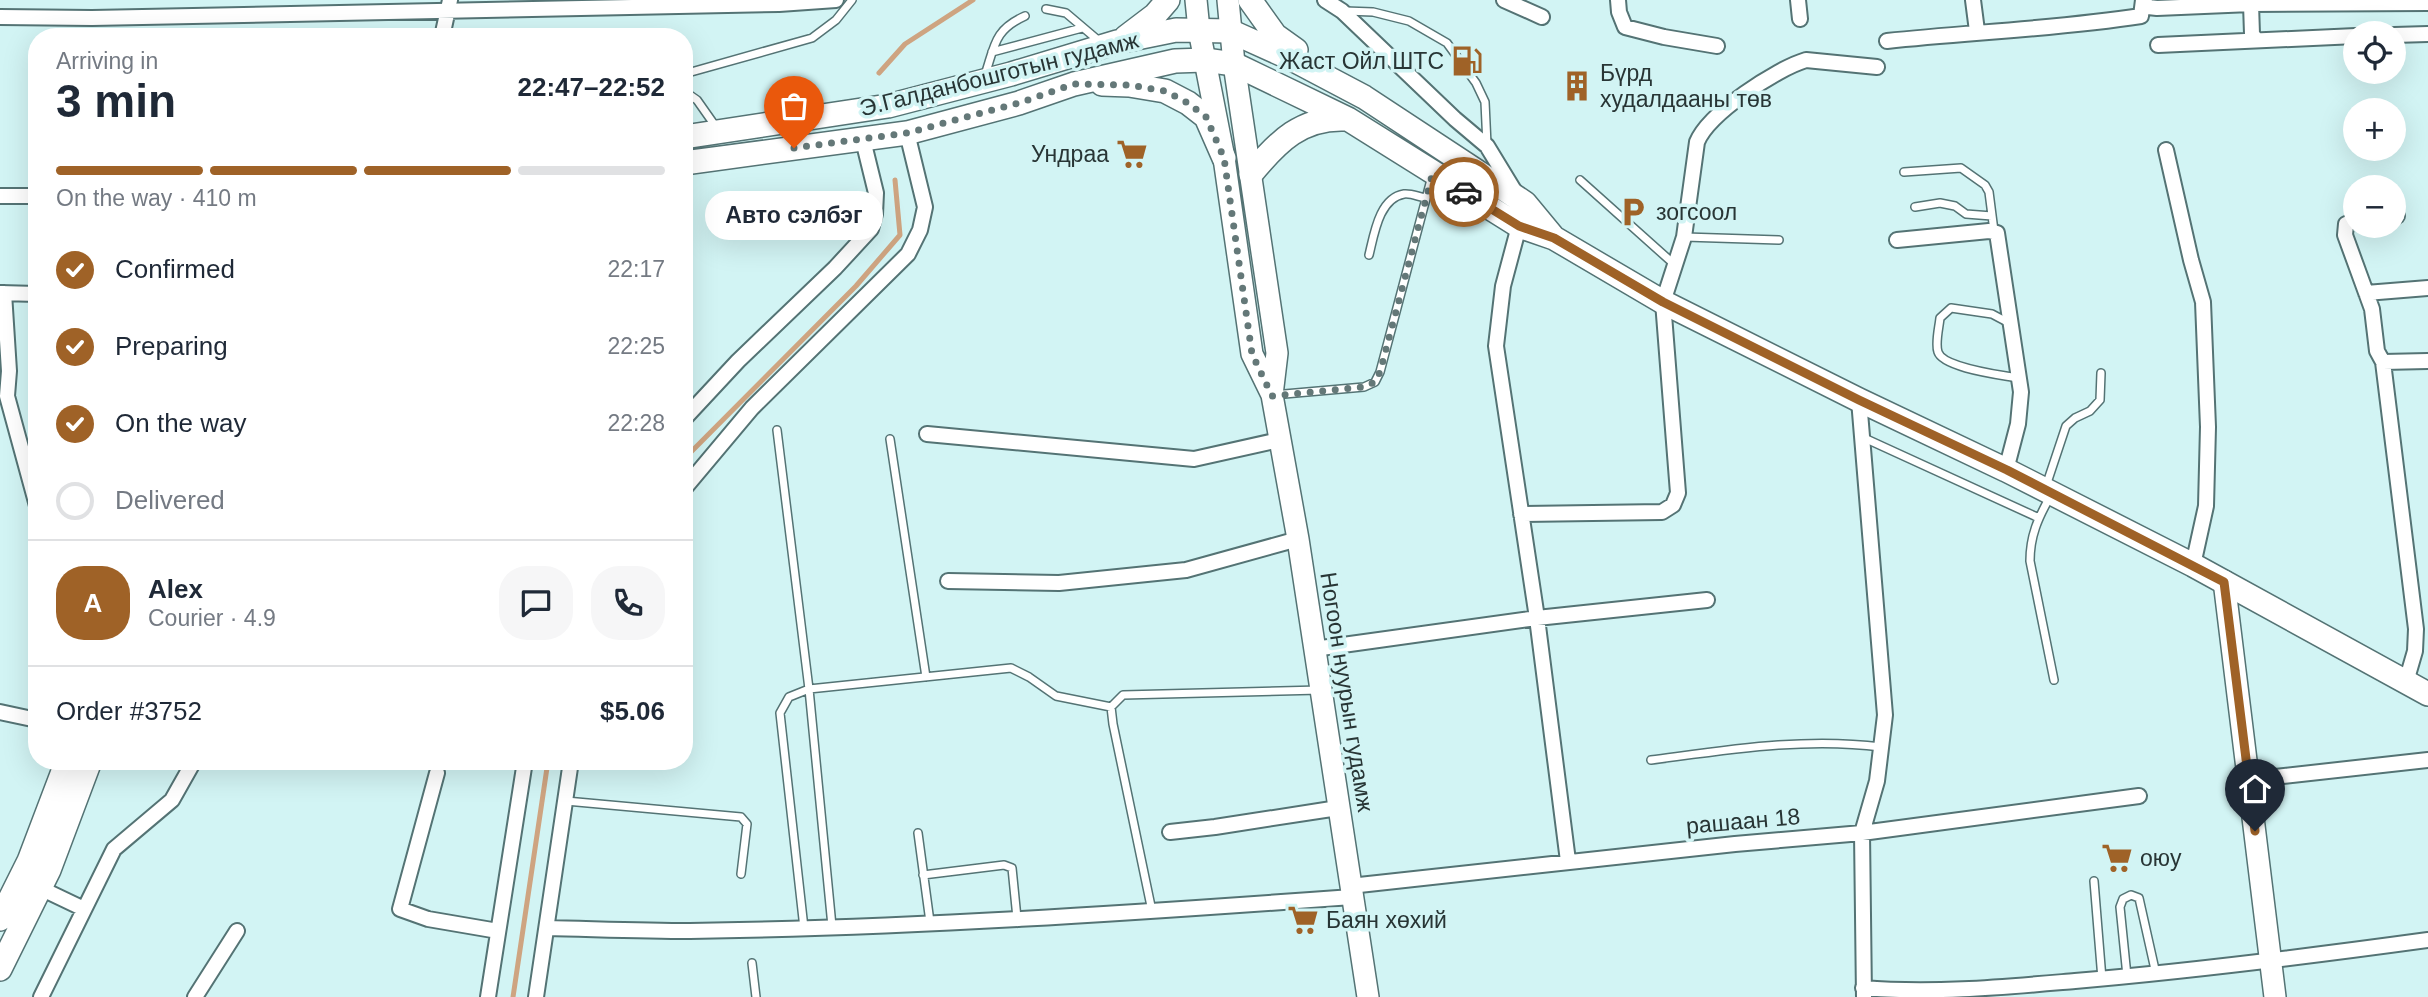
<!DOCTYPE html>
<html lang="en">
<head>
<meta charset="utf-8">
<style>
	:root { --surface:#fff; --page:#f6f6f7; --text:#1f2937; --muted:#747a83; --line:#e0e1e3; --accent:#9f6227 }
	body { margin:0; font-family:Helvetica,sans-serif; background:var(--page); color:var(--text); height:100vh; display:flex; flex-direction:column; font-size:26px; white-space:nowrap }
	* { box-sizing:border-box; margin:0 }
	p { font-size:23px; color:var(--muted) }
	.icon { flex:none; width:38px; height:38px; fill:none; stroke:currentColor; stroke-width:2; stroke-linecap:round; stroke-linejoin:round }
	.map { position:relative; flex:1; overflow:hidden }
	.side { position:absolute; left:28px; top:28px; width:665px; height:742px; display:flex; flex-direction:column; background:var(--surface); border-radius:28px; box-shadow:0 7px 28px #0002 }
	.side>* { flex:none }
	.buttons { position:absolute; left:2343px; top:21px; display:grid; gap:14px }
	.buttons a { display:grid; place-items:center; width:63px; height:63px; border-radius:50%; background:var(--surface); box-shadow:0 7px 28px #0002; font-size:35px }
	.pin { position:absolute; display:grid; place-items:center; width:60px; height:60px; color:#fff; margin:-72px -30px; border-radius:50% 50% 50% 0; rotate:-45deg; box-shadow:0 0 7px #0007 }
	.pin .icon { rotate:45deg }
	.courier { position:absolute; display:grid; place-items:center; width:70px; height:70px; margin:-35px; border:5px solid #9f6227; border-radius:50%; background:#fff; color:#222; box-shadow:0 2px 9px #0007 }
	.bubble { position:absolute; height:49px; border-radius:24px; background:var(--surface); box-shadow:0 7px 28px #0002; font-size:23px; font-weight:700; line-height:49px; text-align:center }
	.head em { font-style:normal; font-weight:700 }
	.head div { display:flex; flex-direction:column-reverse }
	.head { display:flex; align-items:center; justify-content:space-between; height:119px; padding:0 28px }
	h1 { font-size:46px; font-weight:700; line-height:52px }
	.bar { display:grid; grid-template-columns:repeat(4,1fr); gap:10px 7px; align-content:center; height:84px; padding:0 28px }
	.bar i { height:9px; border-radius:5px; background:var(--line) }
	.bar .selected { background:var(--accent) }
	.bar p { grid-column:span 4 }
	.line { display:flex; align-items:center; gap:18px; padding:0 28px; border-top:2px solid var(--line) }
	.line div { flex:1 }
	.round { display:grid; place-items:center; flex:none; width:74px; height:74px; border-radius:28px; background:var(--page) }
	ol { padding:0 28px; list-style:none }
	li { display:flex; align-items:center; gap:21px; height:77px }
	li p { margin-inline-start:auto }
	li .icon { padding:7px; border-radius:50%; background:var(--accent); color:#fff; stroke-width:4 }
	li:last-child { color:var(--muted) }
	li i { width:38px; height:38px; border:4px solid var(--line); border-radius:50% }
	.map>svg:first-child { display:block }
</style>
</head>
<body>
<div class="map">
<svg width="2428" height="997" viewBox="0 0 2428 997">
	<rect width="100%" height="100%" fill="#d2f4f4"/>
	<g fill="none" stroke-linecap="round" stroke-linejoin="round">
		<!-- stream -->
		<path stroke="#cea481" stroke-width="5" d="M879 73 905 44 973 0
			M684 459 856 286 900 235 895 180
			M513 997 548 761"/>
		<!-- lane casing -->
		<g stroke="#547374" stroke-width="10">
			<path id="lane" d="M1046 9 1066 13 1099 41
				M1345 11 1373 12 1409 21 1447 43 1476 83 1485 102 1487 145
				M992 52 1082 28
				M684 74 812 38 836 20 852 0
				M985 75C995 45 994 30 1025 16
				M684 91 697 100 716 127
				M1904 172 1961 168 1985 185 1989 192 1994 231
				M1580 180 1675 265
				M1915 207 1940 203 1955 206 1966 214 1992 216
				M1685 237 1779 240
				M1369 255C1374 235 1379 198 1404 194 1411 193 1419 197 1426 198
				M2009 323 1992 314 1951 308 1940 318C1939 328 1935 343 1938 352 1943 368 2002 375 2017 378
				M1273 395 1364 387 1375 382 1380 372 1432 176
				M777 430 809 689 789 697 780 713 804 928
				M1862 437 2039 518
				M890 439 926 677
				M2046 486 2066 426 2075 418 2090 411 2100 400 2101 373
				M2050 497C2038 518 2030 536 2030 561L2054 680
				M1651 760C1727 750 1804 737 1881 747
				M566 801 741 817 747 824 741 874
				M918 833 930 922
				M923 875 1004 865 1012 868 1017 918
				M2094 881 2102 979
				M1152 911 1113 724 1111 707 1123 695 1320 690
				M832 926 809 689 1011 668 1029 677 1056 696 1111 707
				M752 963 756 997
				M2127 976 2120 907 2123 899 2131 895 2139 898 2156 974"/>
		</g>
		<!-- street casing -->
		<g stroke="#547374" stroke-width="18">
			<path id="street" d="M1325 0 1342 11 1455 119 1487 146 1515 192
				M1504 0 1542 17
				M1618 0 1619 12 1625 27 1664 37 1717 46
				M1798 0 1800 19
				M1973 0 1977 31
				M2143 0 2148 7 2157 8 2251 4 2428 3
				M2251 4 2252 34 2256 40
				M0 17 92 18 779 4 836 0
				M2394 35 2428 34
				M442 37 450 0
				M1887 41C1972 32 2057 29 2141 16L2143 0
				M2158 45 2356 36
				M2166 150 2191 260 2203 302 2208 427 2206 506 2193 565
				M0 196H37
				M2394 216H2397
				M2356 220 2346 224 2345 235 2372 309 2377 351 2383 362 2416 629 2415 651 2406 682
				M1519 226 1503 286 1496 346 1537 618 1568 861
				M1897 240 1989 231 1997 233 2021 392 2018 424 2006 470
				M0 293 37 294
				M4 293 9 371 7 396 37 506
				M2366 293 2428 288
				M2383 362 2428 361
				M1859 400 1885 715 1877 781 1862 833 1864 997
				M684 419 738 361 835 268 871 229 875 214 876 193 863 140
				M927 434 1194 459 1279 440
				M684 489 752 408 908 254 920 230 925 207 907 133
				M1521 514 1662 512 1673 505 1678 493 1663 302 1684 237 1697 142C1709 113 1776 69 1806 60L1877 67
				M948 581 1059 583 1186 570 1298 539
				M1314 649 1537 618 1707 600
				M0 712 37 720
				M437 773 400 909 428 919 498 931
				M2248 780 2428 760
				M1170 832 1215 827 1338 808
				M1350 886 1735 844 1862 833 2139 796
				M40 888 84 909
				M547 928C594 929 642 931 690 931 911 928 1132 913 1352 897
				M1863 988C1933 994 2005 987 2075 981 2193 971 2311 956 2428 940
				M41 997 114 849 172 800 194 761
				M195 997 237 931
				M488 997 525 761
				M536 997 571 761"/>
		</g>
		<!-- secondary casing -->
		<g stroke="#547374" stroke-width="24">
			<path id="secondary" d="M1196 0 1199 30 1224 158 1252 354 1272 395
				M1228 0 1234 64 1277 353 1272 395 1298 539 1368 997
				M2224 581 2275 997"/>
		</g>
		<!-- primary casing -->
		<g stroke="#547374" stroke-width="26">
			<path id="primary" d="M1250 0 1275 35 1296 50
				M1126 37 1155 15 1168 0
				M1102 84 1129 85 1165 91 1188 103 1206 117 1224 158
				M684 137 888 106 1011 74 1117 42 1176 30 1230 31 1292 59 1364 97 1525 203 1554 238
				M684 163 907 133 1019 103 1074 84 1175 61 1205 60 1234 64 1348 119 1519 226 1554 238 1663 302 1859 400 2006 470 2193 565 2428 694
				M1251 174C1278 141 1302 117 1346 119
				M0 919 29 861 67 761
				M0 969 49 870 90 761"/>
		</g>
		<!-- lane -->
		<use href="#lane" stroke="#fff" stroke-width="7"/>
		<!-- street -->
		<use href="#street" stroke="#fff" stroke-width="14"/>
		<!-- secondary -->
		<use href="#secondary" stroke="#fff" stroke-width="21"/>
		<!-- primary -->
		<use href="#primary" stroke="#fff" stroke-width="23"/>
	</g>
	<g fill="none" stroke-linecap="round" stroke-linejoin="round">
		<!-- done -->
		<path stroke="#647878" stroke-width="7" stroke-dasharray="0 12.6" d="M794 148 907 133 1019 103 1074 84 1129 85 1165 91 1188 103 1206 117 1224 158 1252 354 1272 396 1364 387 1375 382 1380 372 1433 172 1464 192"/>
		<!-- route -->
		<path stroke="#9f6227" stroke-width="9" d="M1464 192 1519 226 1554 238 1663 302 1859 400 2007 470 2224 582 2255 831"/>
	</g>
	<!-- icons -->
	<defs>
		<g id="fuel-bare" transform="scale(2.415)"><path d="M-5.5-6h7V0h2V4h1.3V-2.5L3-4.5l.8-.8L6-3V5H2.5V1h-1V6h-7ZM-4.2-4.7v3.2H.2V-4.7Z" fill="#9f6227" stroke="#d2f4f4" stroke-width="2.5" paint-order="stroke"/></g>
		<g id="building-bare" transform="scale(2.415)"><path d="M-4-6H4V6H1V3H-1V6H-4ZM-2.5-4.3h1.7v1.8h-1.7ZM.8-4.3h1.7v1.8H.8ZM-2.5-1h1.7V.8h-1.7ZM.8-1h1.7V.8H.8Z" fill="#9f6227" stroke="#d2f4f4" stroke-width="2.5" paint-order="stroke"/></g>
		<g id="supermarket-bare" transform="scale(2.415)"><path d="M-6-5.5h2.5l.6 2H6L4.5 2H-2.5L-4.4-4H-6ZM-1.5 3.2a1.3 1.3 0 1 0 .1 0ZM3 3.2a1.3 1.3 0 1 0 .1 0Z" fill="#9f6227" stroke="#d2f4f4" stroke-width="2.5" paint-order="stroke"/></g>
		<g id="parking-bare" transform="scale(2.415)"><path d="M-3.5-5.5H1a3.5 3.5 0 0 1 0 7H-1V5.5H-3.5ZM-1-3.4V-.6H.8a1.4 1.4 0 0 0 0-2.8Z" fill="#9f6227" stroke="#d2f4f4" stroke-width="2.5" paint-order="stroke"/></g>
	</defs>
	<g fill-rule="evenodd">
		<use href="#fuel-bare" x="1467" y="61"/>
		<use href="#building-bare" x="1577" y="86"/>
		<use href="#supermarket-bare" x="1132" y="154"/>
		<use href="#parking-bare" x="1633" y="212"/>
		<use href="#supermarket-bare" x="2117" y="858"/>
		<use href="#supermarket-bare" x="1303" y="920"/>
	</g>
	<g text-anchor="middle" stroke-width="7" stroke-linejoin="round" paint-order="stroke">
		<!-- poi labels -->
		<g font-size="23" fill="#283535" stroke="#d2f4f4" text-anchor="start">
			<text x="1444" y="69" text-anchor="end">Жаст Ойл ШТС</text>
			<text x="1600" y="81">Бүрд<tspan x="1600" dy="26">худалдааны төв</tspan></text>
			<text x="1109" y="162" text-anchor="end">Ундраа</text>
			<text x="1656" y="220">зогсоол</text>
			<text x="2140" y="866">оюу</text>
			<text x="1326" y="928">Баян хөхий</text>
		</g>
		<!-- street labels -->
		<g font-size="23" fill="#283535" stroke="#d2f4f4">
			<text transform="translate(999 74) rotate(-14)" y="8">Э.Галданбошготын гудамж</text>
			<text transform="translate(1347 692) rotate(81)" y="8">Ногоон нуурын гудамж</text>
			<text transform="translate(1743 821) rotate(-5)" y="8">рашаан 18</text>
		</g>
	</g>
</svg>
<div class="buttons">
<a><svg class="icon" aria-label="locate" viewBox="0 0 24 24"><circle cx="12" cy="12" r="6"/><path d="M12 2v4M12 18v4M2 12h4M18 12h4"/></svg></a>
<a>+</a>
<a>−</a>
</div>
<div class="pin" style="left:794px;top:148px;background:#ea580c"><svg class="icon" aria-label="bag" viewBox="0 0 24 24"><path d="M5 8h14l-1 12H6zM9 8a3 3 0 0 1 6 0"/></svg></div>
<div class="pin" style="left:2255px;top:831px;background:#1f2937"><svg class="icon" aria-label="home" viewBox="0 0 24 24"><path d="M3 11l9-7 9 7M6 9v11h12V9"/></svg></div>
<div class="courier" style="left:1464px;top:192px"><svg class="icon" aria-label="car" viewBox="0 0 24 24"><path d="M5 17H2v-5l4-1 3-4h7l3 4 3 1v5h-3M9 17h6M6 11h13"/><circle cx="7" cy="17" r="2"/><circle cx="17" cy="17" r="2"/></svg></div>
<div class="bubble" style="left:705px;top:191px;width:178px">Авто сэлбэг</div>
<section class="side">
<div class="head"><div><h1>3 min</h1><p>Arriving in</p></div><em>22:47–22:52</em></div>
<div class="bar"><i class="selected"></i><i class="selected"></i><i class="selected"></i><i></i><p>On the way · 410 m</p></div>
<ol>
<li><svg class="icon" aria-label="check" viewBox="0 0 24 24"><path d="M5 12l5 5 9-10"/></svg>Confirmed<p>22:17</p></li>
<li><svg class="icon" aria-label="check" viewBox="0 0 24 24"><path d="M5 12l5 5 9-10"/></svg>Preparing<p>22:25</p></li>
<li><svg class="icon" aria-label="check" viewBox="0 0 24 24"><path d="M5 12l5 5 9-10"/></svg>On the way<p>22:28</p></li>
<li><i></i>Delivered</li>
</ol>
<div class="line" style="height:126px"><b class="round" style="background:var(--accent);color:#fff">A</b><div><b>Alex</b><p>Courier · 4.9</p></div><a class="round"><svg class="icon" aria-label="chat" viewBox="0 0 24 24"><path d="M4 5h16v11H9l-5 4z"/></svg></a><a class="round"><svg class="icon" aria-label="phone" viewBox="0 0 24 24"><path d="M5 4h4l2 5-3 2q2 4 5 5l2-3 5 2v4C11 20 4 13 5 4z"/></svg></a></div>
<div class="line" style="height:91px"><div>Order #3752</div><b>$5.06</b></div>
</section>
</div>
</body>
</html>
